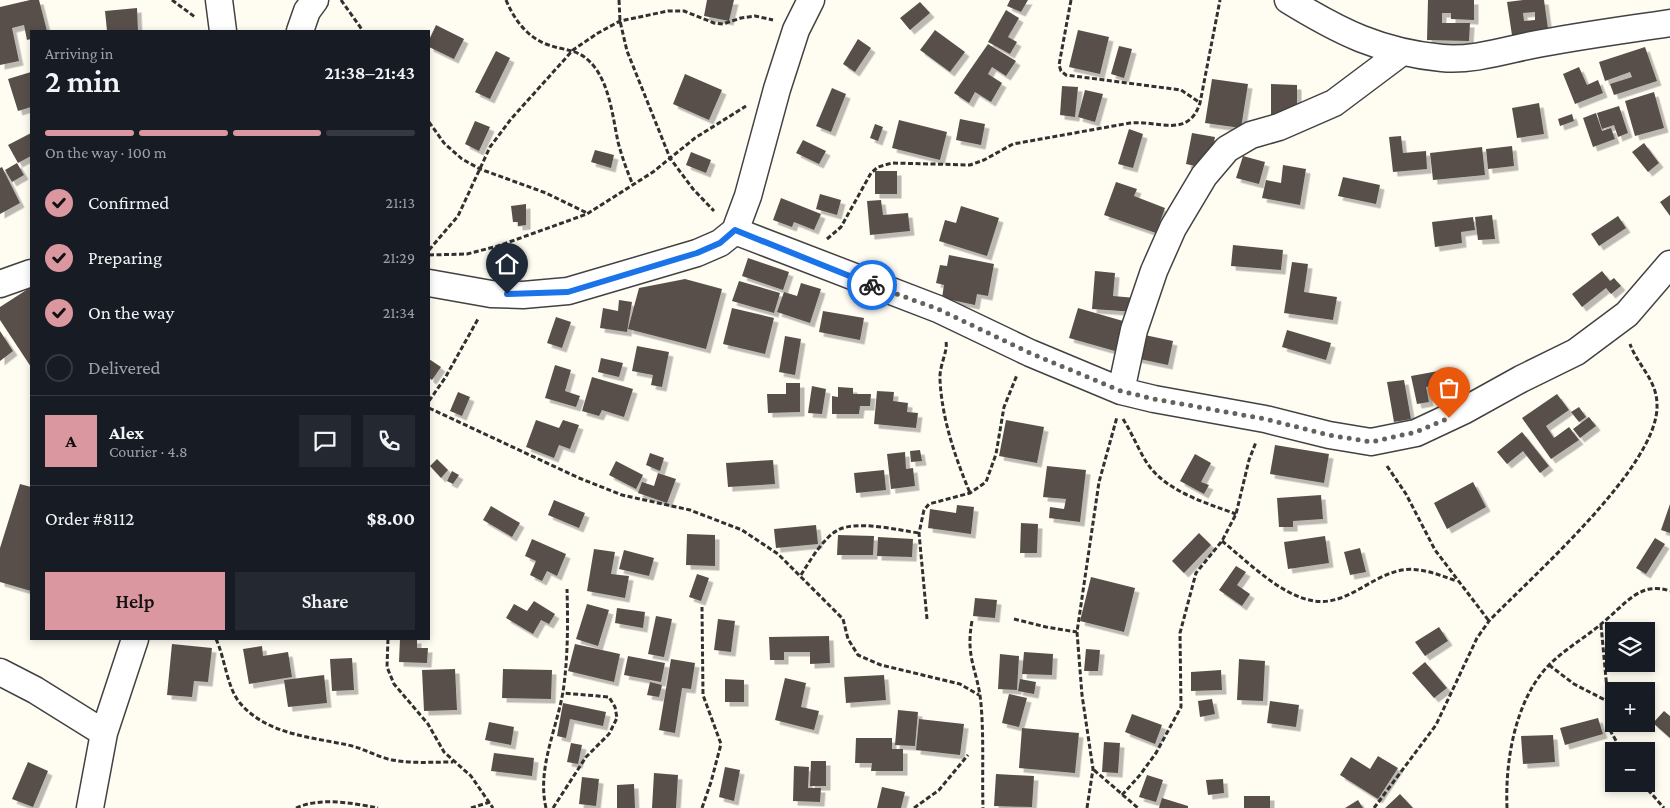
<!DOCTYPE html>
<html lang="en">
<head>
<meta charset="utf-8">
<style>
	:root { --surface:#171b24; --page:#242831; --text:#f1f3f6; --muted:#9ea1a6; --line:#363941; --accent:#db97a0 }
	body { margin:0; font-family:"Crimson Pro",serif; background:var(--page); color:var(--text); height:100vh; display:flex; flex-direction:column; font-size:19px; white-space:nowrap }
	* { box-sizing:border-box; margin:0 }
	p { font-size:16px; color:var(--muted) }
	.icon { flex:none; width:28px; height:28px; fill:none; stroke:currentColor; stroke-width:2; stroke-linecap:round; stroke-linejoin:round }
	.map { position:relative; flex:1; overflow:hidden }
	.side { position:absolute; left:30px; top:30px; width:400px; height:610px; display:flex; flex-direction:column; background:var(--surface); border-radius:0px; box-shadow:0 2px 8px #0003 }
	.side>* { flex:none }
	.buttons { position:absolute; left:1605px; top:622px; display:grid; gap:10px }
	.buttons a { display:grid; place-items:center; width:50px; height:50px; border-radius:0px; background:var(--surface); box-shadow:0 2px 8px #0003; font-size:25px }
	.pin { position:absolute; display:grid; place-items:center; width:42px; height:42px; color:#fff; margin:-51px -21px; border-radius:50% 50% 50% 0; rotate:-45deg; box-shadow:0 0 5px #0007 }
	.pin .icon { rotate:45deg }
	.courier { position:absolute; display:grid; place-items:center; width:50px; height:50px; margin:-25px; border:4px solid #1a73e8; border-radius:50%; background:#fff; color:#222; box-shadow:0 1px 6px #0007 }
	.head em { font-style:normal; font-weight:600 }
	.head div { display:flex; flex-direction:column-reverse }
	.head { display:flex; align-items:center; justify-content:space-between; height:85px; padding:0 15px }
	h1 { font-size:32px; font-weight:600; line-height:38px }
	.bar { display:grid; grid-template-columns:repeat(4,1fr); gap:8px 5px; align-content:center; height:60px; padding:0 15px }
	.bar i { height:6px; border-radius:4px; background:var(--line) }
	.bar .on { background:var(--accent) }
	.bar p { grid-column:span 4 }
	.line { display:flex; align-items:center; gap:12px; padding:0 15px; border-top:1px solid var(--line) }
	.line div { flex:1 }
	.round { display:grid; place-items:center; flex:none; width:52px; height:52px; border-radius:0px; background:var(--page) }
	ol { padding:0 15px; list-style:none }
	li { display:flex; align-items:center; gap:15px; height:55px }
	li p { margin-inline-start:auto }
	li .icon { padding:5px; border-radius:50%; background:var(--accent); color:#111; stroke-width:4 }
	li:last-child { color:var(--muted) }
	li i { width:28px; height:28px; border:2px solid var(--line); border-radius:50% }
	.button { display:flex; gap:10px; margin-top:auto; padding:10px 15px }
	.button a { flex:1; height:58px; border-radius:0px; background:var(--accent); color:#111; font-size:20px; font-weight:600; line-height:58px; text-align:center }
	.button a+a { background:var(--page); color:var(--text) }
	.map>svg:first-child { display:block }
</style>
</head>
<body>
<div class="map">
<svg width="1670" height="808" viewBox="0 0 1670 808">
	<defs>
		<filter id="shadow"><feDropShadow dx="4.5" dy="4.5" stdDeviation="0" flood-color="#0004"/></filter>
	</defs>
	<rect width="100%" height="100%" fill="#fffcf2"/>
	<!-- building -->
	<path fill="#58504c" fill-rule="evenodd" filter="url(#shadow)" d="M30 0H39L47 31H31V39L27 40 24 25 12 28 19 61 0 65V7Z
		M707 0H734L729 21 704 16Z
		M1010 0H1028L1021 12 1007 6Z
		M1428 0H1474V20L1451 19V13H1442V23H1470L1469 41 1427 40Z
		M1523 0H1544L1549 36 1513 42 1507 2ZM1535 12V20L1524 21 1523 13Z
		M920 2 930 13 910 30 900 18Z
		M137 8 138 31H107L105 11Z
		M1006 10 1019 18 1008 37 1017 42 1010 54 988 42Z
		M436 25 464 39 454 59 429 47V40Z
		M935 30 965 52 950 72 920 50Z
		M1078 30 1109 37 1100 74 1069 67Z
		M858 39 871 48 855 72 843 64Z
		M988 44 1016 61 1006 76 992 67 988 74 1002 83 991 102 975 92 969 103 954 93Z
		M1119 46 1132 49 1124 78 1111 74Z
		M1645 47 1657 81 1614 95 1610 84 1632 77 1630 72 1605 81 1599 62Z
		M496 51 510 58 490 99 475 92Z
		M1579 67 1587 85 1598 80 1603 93 1575 104 1563 74Z
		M31 72V107L18 111 8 79Z
		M685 74 722 90 709 120 673 104Z
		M1212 79 1248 84 1241 128 1205 123Z
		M1271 84 1297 85V119L1271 118Z
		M1062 86 1078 87 1075 117 1060 115Z
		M832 88 846 94 831 132 816 126Z
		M1085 90 1103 94 1095 122 1078 117Z
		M1654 92 1664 128 1635 136 1625 101Z
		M1539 103 1544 134 1517 138 1512 108Z
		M1619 106 1628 133 1618 137 1614 125 1602 129 1597 113Z
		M1596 113 1602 131 1611 128 1615 139 1593 147 1583 118Z
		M1572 114 1574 121 1560 126 1558 119Z
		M960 119 985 124 981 145 956 140Z
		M899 120 947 132 940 160 892 148Z
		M475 121 490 127 479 151 465 144Z
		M875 124 883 127 878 141 870 138Z
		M1129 129 1143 134 1133 168 1118 164Z
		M31 133V156L18 163 8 145Z
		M1192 133 1215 137 1209 169 1186 164Z
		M1401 136 1403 153 1426 151 1427 169 1393 172 1389 137Z
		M803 140 826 151 819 164 796 153Z
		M1644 143 1659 163 1648 172 1632 152Z
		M1512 146 1514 166 1488 169 1486 149Z
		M1482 147 1485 175 1433 180 1430 153Z
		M595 150 614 155 611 168 591 162Z
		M691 152 711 160 706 173 686 165Z
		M1243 156 1265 162 1259 184 1236 178Z
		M17 163 24 175 12 182 5 170Z
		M1283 165 1306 169 1300 205 1262 198 1266 180 1281 183Z
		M2 167 20 203 0 214V168Z
		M875 171H897V194H875Z
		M1343 177 1380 185 1376 204 1338 196Z
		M1116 182 1137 189 1134 196 1165 208 1156 233 1104 215Z
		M820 194 841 200 837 215 816 209Z
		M1670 195V216L1660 202Z
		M781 198 821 214 814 230 794 222 792 227 773 220Z
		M881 200 883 215 908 213 910 231 870 235 867 201Z
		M526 204V225L518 226V222H513L511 206Z
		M961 206 999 218 987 256 939 241 945 220 956 223Z
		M1492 215 1495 239 1478 240 1475 217Z
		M1618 216 1626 228 1599 246 1591 234Z
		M1473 217 1475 230 1461 232 1462 243 1435 247 1432 222Z
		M1233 245 1283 250 1281 270 1231 266Z
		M949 255 994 264 988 296 977 294 975 305 942 298 944 285 936 283 940 265 947 266Z
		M748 258 789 272 783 290 742 276Z
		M1292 262 1308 264 1304 292 1337 297 1333 320 1284 313Z
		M1095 271 1115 273 1113 296 1136 298V312L1092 309Z
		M1602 271 1610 281 1614 278 1621 286 1611 294 1606 288 1582 307 1572 294Z
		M685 279 722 289 706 349 628 329 639 288Z
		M739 281 780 293 774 313 732 301Z
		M801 283 821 289 810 323 777 312 784 292 797 296Z
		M31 287V367L0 320V307Z
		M619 300 632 302 627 332 600 328 603 308 618 311Z
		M732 308 774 318 765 354 723 344Z
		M1078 308 1123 321 1115 351 1069 338Z
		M823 311 864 318 860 340 819 332Z
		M556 317 571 322 562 348 547 343Z
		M1287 330 1331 343 1326 360 1282 347Z
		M0 331 13 351 0 361Z
		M1140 334 1173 341 1168 365 1135 358Z
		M785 336 801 339 795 375 779 372Z
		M637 346 669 352 662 387 651 385 653 375 632 371Z
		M601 358 623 363 619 377 598 372Z
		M429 359 441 367 432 380 429 378Z
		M555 365 571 370 565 391 580 396 576 407 545 398Z
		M1444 370 1447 383 1426 387 1429 402 1417 404 1411 376Z
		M592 377 633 389 624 417 602 410 599 416 582 411Z
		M1404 380 1411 419 1394 422 1387 382Z
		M786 383H800V412L768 413 767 394H786Z
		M812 386 826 389 822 414 808 413Z
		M838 387 853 388V394H871L870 406H860L859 414H832V396L838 397Z
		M877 391 894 392 893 401 908 403 907 412 918 413 916 428 874 424Z
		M458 392 470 397 462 416 450 411Z
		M1557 394 1569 410 1546 426 1554 438 1569 427 1579 440 1551 459 1522 418Z
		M1579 407 1586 417 1579 422 1571 412Z
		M1589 417 1596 426 1580 438 1573 429Z
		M536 420 559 428 563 420 579 425 570 449 559 445 554 458 526 447Z
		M1006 420 1044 427 1037 463 999 456Z
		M1522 432 1549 466 1540 473 1523 451 1507 464 1497 452Z
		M1275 445 1329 454 1324 483 1270 474Z
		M920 450 922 461 911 462 910 451Z
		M905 452 906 469 913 468 915 486 891 489 887 454Z
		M650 453 664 458 660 471 646 465Z
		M1195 454 1211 463 1201 482 1209 485 1204 494 1180 481Z
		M437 459 448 470 441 478 430 466Z
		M773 460 775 484 728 487 726 463Z
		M616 461 643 475 636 489 609 475Z
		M1047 466 1086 470 1080 522 1049 518 1050 507 1064 509 1066 499 1043 497Z
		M884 470 886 490 856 493 854 473Z
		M452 471 459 475 453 484 447 481Z
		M658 473 676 479 667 503 638 493 642 482 654 486Z
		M1473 482 1486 507 1447 529 1434 503Z
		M20 484 31 487V591L0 582V548Z
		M1321 495 1323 519 1293 521V527H1279L1277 498Z
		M554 500 585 513 579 528 548 515Z
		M1670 504V533L1661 530Z
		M957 505 974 507 971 534 928 528 930 509 956 513Z
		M491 506 520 523 512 537 483 520Z
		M1021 523 1038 524 1037 553H1020Z
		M816 525 818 544 776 548 774 529Z
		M1199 533 1211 545 1184 573 1172 561Z
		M687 534 715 535V566L686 565Z
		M838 535 874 536 873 555H837Z
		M1325 536 1329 563 1288 569 1284 542Z
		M878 537 913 539 912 557 877 556Z
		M1655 538 1665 544 1646 574 1636 568Z
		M532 539 566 554 557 576 547 571 542 581 530 575 536 561 525 556Z
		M1360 548 1366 572 1350 575 1344 552Z
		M594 549 615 552 611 574 629 576 625 598 587 591Z
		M624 550 654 558 649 576 619 569Z
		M1236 566 1246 572 1237 585 1250 594 1242 606 1219 590Z
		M697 574 709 578 701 601 689 597Z
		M1091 577 1135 588 1124 632 1080 621Z
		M975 598 997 600 995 618 973 616Z
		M534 601 555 614 549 624 541 620 533 634 506 618 514 604 527 611Z
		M587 604 609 610 598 646 576 639Z
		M617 608 645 612 643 628 615 623Z
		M656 616 672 619 664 657 648 654Z
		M718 619 735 621 731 652 714 650Z
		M1439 627 1448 641 1425 656 1415 642Z
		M829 636 830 663 810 664V652H784V660H770L769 637Z
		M400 639H417V648H428L427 663 399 662Z
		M172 644 212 648 208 682 194 681 192 697 167 695Z
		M575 644 620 654 614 682 568 671Z
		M262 646 263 656 288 652 292 677 249 684 243 649Z
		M1086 649 1100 650 1098 671H1084Z
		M1024 652 1053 654 1052 675 1022 674Z
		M1000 654 1019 656 1017 690 998 689Z
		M628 656 665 663 661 682 624 675Z
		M352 658 354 690 332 691 330 659Z
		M671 659 695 663 691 689 682 688 675 733 659 730Z
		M1239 659 1265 661 1263 701 1237 700Z
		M1425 662 1447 688 1434 698 1412 673Z
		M455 669 457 710 424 711 422 670Z
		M503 669 552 670 551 699 502 698Z
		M1221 670 1222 690 1191 691V672Z
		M324 675 327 703 288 707 284 680Z
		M884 675 886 700 846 703 844 677Z
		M785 678 806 683 801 707 819 711 814 730 775 720Z
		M725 679 744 680V702H725Z
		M1020 679 1036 682 1034 694 1018 691Z
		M650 682 662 685 659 697 647 695Z
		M1009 694 1027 698 1019 727 1002 723Z
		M1212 699 1215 714 1200 717 1198 701Z
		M1270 701 1299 705 1296 727 1267 723Z
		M563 703 606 712 603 726 570 719 566 738 557 736Z
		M898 710 918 712 915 746 895 745Z
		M1664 711 1670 716V738L1653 723Z
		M1132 714 1162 725 1155 744 1125 732Z
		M1598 718 1603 734 1565 745 1560 728Z
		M919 719 964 724 960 755 916 750Z
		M489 722 514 727 511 745 485 740Z
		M1022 728 1079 733 1075 773 1019 768Z
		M1553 735 1555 762 1523 764 1521 736Z
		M856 738H892V749H903V771H871L872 763H855Z
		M1104 742 1120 743 1118 773 1102 772Z
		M571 743 582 745 578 764 567 762Z
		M494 753 534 758 532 776 491 771Z
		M1378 756 1398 768 1378 799 1340 775 1351 757 1370 769Z
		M811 761H826V786H810Z
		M28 762 48 771 33 807 12 799Z
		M794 766 809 767 808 788H821L820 802 793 801Z
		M725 767 740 770 734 801 719 797Z
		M654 773 678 775 676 808H652Z
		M996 774 1034 776 1032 807 994 806Z
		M1147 775 1163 780 1156 802 1139 797Z
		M582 777 599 779 596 806 579 804Z
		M1223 779 1224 793 1208 795 1206 780Z
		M634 784 635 808H617V785Z
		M882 787 905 792 901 808H877Z
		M1400 794 1413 808H1385Z
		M1244 796H1270V808H1244Z
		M1162 798 1188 806V808H1159Z
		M1358 800 1363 808H1345Z"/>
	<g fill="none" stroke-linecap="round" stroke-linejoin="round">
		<!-- minor casing -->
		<g stroke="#424242" stroke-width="29">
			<path id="minor" d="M219 0 223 31
				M1288 0C1340 32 1380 52 1442 58 1471 61 1503 51 1532 45 1578 36 1624 30 1670 23
				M300 31 307 11 315 0
				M735 231 938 309 1030 353 1121 391 1154 399 1265 419 1329 435 1371 442 1416 433 1465 410 1521 379 1576 352 1627 314 1670 264
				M429 283 491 294 523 295 568 291 697 253 720 243 735 231 748 196 777 89 796 30 811 0
				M0 284 31 273
				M1121 391 1134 330 1154 271 1173 228 1204 176 1227 149 1251 135 1279 127 1334 103 1402 52
				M0 672 35 690 104 733
				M90 808 104 733 135 639"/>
		</g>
		<!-- path -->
		<path stroke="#313131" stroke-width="3" stroke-dasharray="5 2.5" stroke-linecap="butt" d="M172 0 195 17
			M341 0 363 31
			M506 0C514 19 526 36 546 44 566 52 580 47 596 69 610 89 613 118 618 142 622 157 627 171 633 185
			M619 0 620 21 627 51 670 158 693 189 714 211
			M1071 0 1059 65 1061 71 1066 75 1181 90 1199 102
			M429 122 444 143 462 159 480 169 546 193 587 213
			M827 239 841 227 871 173 878 167 892 163 970 165 984 160 1013 144 1130 123C1159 120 1188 139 1200 103L1220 0
			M429 250 458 216 490 147 511 119 573 50 598 33 620 21 668 11H684L714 23 723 24 741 18 755 16 773 20
			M429 255 467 254 498 246 587 214 653 172 695 138 746 106
			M946 342C948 351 939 366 940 380 942 419 955 457 970 493
			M429 401 445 378 478 319
			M429 408 579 478 622 495 690 510 742 530 778 554 843 619 848 639 858 655 881 665 960 684 979 695
			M1123 419C1132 433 1138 449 1147 463 1165 491 1206 503 1236 514
			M1387 466 1406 494 1435 550 1489 621
			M1222 541C1247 561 1281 596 1314 601 1347 606 1370 576 1402 570 1421 567 1439 575 1457 581
			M801 575C809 562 824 537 838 530 857 520 898 530 919 533
			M927 619 919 533 924 510 929 504 970 493 986 482 996 454 1004 407 1017 375
			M1014 619 1046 627 1077 632
			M972 621C965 659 978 670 981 704 984 738 982 774 983 808
			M1601 625 1611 732 1622 751
			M216 639C225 658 227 688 240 703 266 734 310 737 348 745 362 748 374 755 388 759 409 764 431 762 453 762
			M388 639 387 667 394 684 428 724 444 752 471 776 493 808
			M1549 665 1574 684 1607 701
			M1094 770 1138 808
			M1643 784 1664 808
			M1122 795 1140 775 1156 753 1181 707 1180 633 1196 573 1222 541 1236 514 1249 460 1256 442
			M296 808C320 797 353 803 378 808
			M471 808 490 802
			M546 808C537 769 556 731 563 692 568 658 568 624 567 589
			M553 808 586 757 609 734 617 718 615 707 609 697 563 693
			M702 808 711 782 721 744 703 695 702 607
			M914 808 939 790 968 755
			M1087 808 1093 769 1082 695 1077 632 1099 482 1117 417
			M1374 808 1436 725 1477 638 1489 621C1531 577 1659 466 1657 405 1657 380 1638 366 1630 344
			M1507 808C1505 761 1515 700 1549 665 1566 648 1588 636 1606 620 1626 603 1641 581 1670 591"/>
		<!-- minor -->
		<use href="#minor" stroke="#fff" stroke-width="26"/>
	</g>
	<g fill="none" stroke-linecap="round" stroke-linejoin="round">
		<!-- done -->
		<path stroke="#63625e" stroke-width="5" stroke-dasharray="0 9" d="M872 285 938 309 1030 353 1121 391 1154 399 1265 419 1329 435 1371 442 1416 432 1449 418"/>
		<!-- route -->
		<path stroke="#1a73e8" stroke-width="6" d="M507 294 568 292 697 253 720 243 735 230 872 285"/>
	</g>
</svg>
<div class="buttons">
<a><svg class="icon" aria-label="layers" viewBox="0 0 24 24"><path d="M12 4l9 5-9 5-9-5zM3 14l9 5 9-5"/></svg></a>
<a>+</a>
<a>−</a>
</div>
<div class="pin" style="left:1449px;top:418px;background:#ea580c"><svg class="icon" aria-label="bag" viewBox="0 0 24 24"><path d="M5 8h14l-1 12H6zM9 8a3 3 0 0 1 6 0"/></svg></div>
<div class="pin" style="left:507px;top:294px;background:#1f2937"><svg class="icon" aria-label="home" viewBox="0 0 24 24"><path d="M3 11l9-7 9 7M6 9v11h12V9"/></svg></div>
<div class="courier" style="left:872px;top:285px"><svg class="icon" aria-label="bike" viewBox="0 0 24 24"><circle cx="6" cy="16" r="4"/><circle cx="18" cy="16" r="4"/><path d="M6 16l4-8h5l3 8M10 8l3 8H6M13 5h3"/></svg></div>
<section class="side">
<div class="head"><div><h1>2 min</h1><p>Arriving in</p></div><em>21:38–21:43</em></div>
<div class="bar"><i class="on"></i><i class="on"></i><i class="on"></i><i></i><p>On the way · 100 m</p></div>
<ol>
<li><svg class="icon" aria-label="check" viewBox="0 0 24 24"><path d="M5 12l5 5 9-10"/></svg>Confirmed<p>21:13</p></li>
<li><svg class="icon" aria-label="check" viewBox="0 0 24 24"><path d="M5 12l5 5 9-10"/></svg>Preparing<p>21:29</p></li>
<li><svg class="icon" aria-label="check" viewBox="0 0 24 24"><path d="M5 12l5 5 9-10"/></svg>On the way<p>21:34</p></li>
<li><i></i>Delivered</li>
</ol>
<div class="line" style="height:90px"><b class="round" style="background:var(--accent);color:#111">A</b><div><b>Alex</b><p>Courier · 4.8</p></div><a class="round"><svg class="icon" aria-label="chat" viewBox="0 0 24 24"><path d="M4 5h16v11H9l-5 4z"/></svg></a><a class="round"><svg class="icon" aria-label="phone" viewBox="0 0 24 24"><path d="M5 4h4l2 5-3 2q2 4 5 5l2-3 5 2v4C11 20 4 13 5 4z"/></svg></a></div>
<div class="line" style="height:65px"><div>Order #8112</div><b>$8.00</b></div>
<div class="button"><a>Help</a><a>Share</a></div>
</section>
</div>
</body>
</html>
